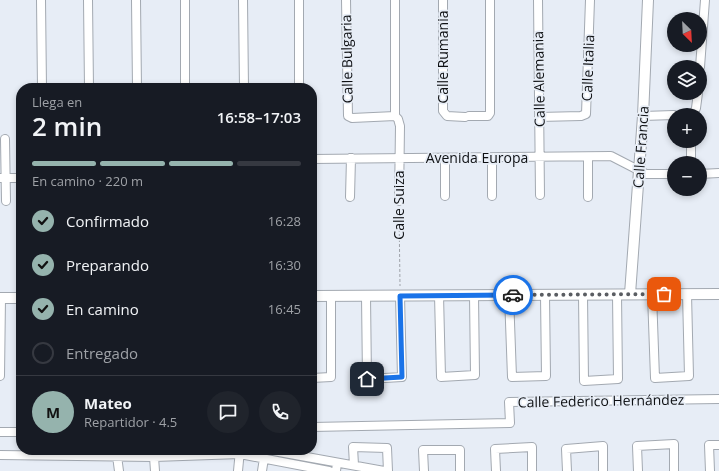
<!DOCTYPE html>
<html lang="es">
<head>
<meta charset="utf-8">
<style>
	:root { --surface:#171b24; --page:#20242c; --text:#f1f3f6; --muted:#9ea1a6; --line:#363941; --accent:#95b3ad }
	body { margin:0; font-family:"Open Sans",sans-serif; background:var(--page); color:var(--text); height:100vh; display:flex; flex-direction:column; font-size:15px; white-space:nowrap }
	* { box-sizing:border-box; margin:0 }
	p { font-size:13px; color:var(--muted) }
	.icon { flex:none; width:22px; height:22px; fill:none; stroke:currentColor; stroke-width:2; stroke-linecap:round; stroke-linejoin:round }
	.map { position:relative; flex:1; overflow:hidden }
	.drawer { position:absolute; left:16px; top:83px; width:301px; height:372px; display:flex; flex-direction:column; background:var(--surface); border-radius:16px; box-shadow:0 2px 6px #0003 }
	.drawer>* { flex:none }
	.needle { width:26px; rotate:156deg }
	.controls { position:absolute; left:667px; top:12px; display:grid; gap:8px }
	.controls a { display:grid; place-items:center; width:40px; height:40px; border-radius:50%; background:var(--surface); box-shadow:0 2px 6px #0003; font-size:20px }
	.pin { position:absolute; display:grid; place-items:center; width:34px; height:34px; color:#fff; margin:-17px; border-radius:8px; box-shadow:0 2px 6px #0006 }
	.courier { position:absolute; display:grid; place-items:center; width:40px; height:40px; margin:-20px; border:3px solid #1a73e8; border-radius:50%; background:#fff; color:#222; box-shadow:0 1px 5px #0007 }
	.headline em { font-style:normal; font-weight:600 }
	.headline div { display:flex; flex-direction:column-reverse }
	.headline { display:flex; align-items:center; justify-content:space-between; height:68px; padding:0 16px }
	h1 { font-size:26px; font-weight:600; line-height:30px }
	.bar { display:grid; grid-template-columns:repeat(4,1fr); gap:6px 4px; align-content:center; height:48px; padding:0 16px }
	.bar i { height:5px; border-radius:3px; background:var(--line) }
	.bar .on { background:var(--accent) }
	.bar p { grid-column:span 4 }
	.line { display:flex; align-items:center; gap:10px; padding:0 16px; border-top:1px solid var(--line) }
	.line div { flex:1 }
	.round { display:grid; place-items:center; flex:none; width:42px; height:42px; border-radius:21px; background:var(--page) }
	ol { padding:0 16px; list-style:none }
	li { display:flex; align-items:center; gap:12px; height:44px }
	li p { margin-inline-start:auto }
	li .icon { padding:4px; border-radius:50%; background:var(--accent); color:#111; stroke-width:4 }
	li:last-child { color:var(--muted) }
	li i { width:22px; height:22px; border:2px solid var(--line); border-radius:50% }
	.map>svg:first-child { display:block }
</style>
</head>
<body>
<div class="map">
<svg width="719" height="471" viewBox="0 0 719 471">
	<rect width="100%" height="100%" fill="#e7edf6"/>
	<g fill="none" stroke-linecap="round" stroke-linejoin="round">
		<!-- minor casing -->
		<g stroke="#a3a9b1" stroke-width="10">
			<path id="minor" d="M41 0 42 88
				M88 0 89 88
				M136 0 137 88
				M185 0V88
				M243 0 244 88
				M299 0V88
				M346 0 348 116 352 118 395 116
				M395 0V116L398 119 400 126 399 201
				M443 0V111L447 116 465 117
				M538 0 540 195
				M700 67 705 0
				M683 115H689L694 113 696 108 698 93
				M469 116H488L490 113V0
				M643 116 674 115
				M539 117 581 116 586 114 590 0
				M5 139 6 201
				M588 157V197
				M445 158V196
				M492 158V196
				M312 159 611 156 646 174H674
				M691 163V141
				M700 174 719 173
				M0 178H21
				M350 197 351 158
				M652 294 655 378 689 376 687 294
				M439 295 441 377 475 375 474 295
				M509 295 512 377 546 376 545 295
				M583 295 584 381 618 379 617 294
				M366 296 367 379 402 377 400 296
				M0 376 1 298
				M312 378 331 377V296
				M312 427 510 423 509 402 719 399
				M0 432H21
				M268 450 384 471
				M0 455 154 457 240 454 329 471
				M117 456 119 471
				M154 457 155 471
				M354 465 353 447 387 448 388 471
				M238 471 240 450
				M262 471 264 458
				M336 471 337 463
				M424 471 423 450H460V471
				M496 471 495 449 532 447V471
				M567 471 566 449 603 446V471
				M638 471 637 446 674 444V471
				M710 471 709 445H719"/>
		</g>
		<!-- tertiary casing -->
		<g stroke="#a3a9b1" stroke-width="12">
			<path id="tertiary" d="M630 294 643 116 648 0
				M312 296 719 294
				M0 298H21"/>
		</g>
		<!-- path -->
		<path stroke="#9fa3aa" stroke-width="1" stroke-dasharray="3 2" stroke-linecap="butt" d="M399 209 400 286"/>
		<!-- minor -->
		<use href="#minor" stroke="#fff" stroke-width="8"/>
		<!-- tertiary -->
		<use href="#tertiary" stroke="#fff" stroke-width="10"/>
	</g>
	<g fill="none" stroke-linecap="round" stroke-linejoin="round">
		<!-- done -->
		<path stroke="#5a5d62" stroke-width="4" stroke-dasharray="0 7.2" d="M513 295 664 294"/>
		<!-- route -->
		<path stroke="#1a73e8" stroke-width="5" d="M367 379 402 377 400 296 513 295"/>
	</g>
	<g text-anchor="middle" stroke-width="3.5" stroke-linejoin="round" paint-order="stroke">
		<!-- street labels -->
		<g font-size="14" fill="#0e1013" stroke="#e7edf6">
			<text transform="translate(443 57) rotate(-90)" y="5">Calle Rumania</text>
			<text transform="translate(347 59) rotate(-91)" y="5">Calle Bulgaria</text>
			<text transform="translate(588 68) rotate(-88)" y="5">Calle Italia</text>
			<text transform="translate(539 79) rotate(-91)" y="5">Calle Alemania</text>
			<text transform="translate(641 147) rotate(-86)" y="5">Calle Francia</text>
			<text x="477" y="163">Avenida Europa</text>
			<text transform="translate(399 205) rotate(-90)" y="5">Calle Suiza</text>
			<text transform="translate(601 401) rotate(-1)" y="5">Calle Federico Hernández</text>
		</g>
	</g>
</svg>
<div class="controls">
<a><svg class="needle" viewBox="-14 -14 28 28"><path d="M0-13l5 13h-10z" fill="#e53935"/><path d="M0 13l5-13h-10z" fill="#9ea1a6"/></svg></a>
<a><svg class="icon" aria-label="layers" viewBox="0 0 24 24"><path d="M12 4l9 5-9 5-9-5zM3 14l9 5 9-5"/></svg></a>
<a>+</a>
<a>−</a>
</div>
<div class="pin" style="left:664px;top:294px;background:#ea580c"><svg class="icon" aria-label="bag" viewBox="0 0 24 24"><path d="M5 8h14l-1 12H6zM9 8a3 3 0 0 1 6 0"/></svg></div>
<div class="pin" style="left:367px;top:379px;background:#1f2937"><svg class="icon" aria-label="home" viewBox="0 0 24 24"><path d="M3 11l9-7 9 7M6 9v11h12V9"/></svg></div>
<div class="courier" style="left:513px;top:295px"><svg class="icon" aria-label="car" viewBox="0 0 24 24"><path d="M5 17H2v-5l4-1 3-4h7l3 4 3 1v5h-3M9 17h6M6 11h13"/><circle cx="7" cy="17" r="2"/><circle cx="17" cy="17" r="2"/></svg></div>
<section class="drawer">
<div class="headline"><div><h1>2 min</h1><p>Llega en</p></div><em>16:58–17:03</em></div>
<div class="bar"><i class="on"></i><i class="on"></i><i class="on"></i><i></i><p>En camino · 220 m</p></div>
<ol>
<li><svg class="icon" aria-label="check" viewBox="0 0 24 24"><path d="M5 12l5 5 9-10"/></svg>Confirmado<p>16:28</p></li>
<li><svg class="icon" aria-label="check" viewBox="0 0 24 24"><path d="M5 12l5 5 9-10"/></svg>Preparando<p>16:30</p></li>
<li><svg class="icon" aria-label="check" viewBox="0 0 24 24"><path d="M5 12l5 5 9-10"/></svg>En camino<p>16:45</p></li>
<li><i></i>Entregado</li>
</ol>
<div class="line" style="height:72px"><b class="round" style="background:var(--accent);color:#111">M</b><div><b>Mateo</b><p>Repartidor · 4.5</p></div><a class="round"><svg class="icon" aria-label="chat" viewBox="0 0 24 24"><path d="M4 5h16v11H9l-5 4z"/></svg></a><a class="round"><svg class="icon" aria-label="phone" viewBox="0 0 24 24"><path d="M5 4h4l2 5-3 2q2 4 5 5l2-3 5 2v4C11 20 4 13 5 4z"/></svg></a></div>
</section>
</div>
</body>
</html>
